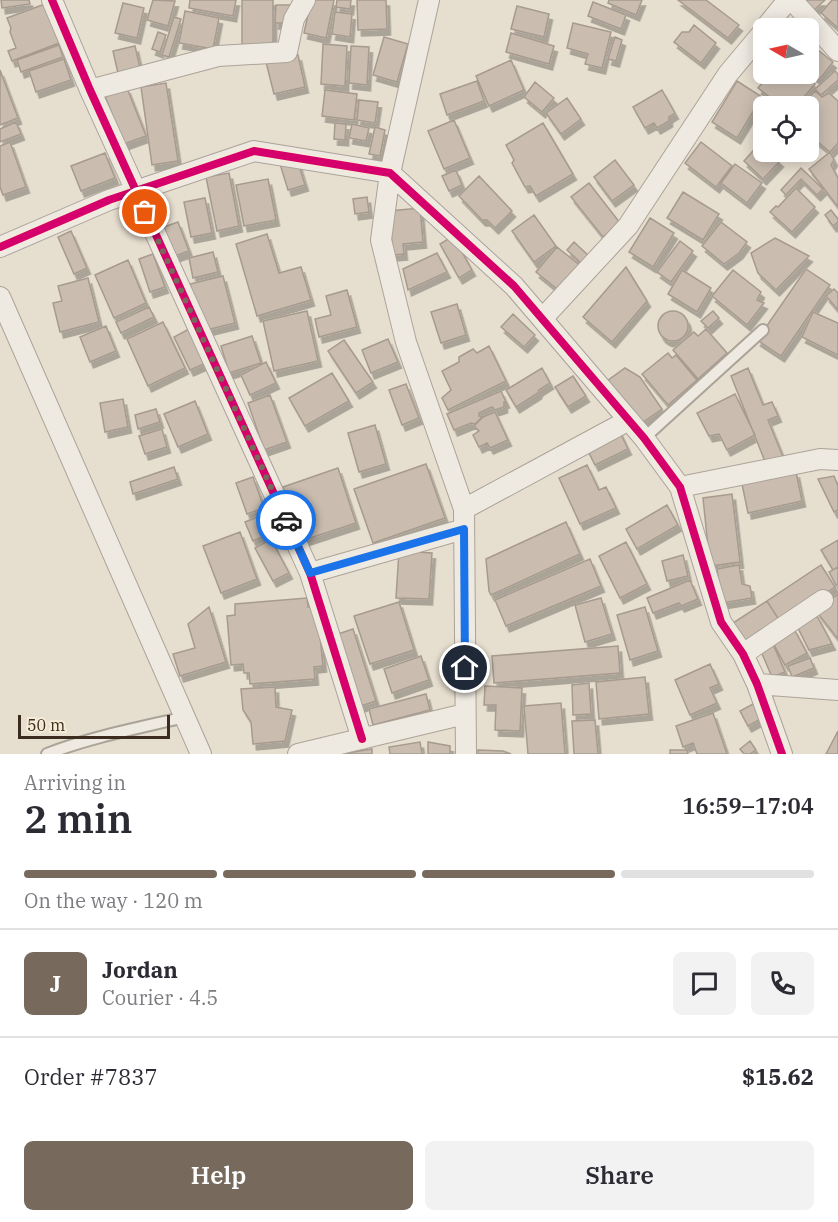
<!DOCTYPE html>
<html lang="en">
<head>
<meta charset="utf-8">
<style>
	:root { --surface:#fff; --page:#f2f2f3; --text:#2b2b33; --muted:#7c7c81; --line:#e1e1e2; --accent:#776a5d }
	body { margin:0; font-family:"IBM Plex Serif",serif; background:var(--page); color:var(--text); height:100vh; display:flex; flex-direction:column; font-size:22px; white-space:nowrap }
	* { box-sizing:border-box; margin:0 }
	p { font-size:20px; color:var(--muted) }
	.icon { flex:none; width:33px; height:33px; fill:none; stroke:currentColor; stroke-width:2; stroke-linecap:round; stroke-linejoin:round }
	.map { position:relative; height:754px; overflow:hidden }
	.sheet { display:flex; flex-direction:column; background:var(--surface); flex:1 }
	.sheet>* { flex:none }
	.needle { width:39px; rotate:279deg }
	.tools { position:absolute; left:753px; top:18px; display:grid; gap:12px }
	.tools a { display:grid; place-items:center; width:66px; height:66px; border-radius:9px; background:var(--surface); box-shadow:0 3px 15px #0003; font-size:30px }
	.scale { position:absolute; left:18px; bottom:15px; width:152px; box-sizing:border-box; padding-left:6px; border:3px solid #3b2c1f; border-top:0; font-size:16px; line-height:21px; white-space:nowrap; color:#3b2c1f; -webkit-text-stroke:4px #f6ecd6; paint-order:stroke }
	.pin { position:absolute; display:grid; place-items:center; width:51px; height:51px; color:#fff; margin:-26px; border:3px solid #fff; border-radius:50%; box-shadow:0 2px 6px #0007 }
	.courier { position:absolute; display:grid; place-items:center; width:60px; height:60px; margin:-30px; border:4px solid #1a73e8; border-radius:50%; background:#fff; color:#222; box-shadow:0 2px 8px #0007 }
	.summary em { font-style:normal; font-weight:600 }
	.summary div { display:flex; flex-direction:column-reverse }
	.summary { display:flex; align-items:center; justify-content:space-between; height:102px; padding:0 24px }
	h1 { font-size:39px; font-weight:600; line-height:45px }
	.bar { display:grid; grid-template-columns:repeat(4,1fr); gap:9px 6px; align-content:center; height:72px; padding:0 24px }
	.bar i { height:8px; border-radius:4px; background:var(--line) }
	.bar .on { background:var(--accent) }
	.bar p { grid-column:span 4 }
	.line { display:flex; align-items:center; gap:15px; padding:0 24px; border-top:2px solid var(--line) }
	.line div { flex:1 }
	.round { display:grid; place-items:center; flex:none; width:63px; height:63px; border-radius:9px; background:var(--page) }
	.action { display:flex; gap:12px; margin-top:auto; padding:12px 24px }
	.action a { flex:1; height:69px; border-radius:9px; background:var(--accent); color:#fff; font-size:24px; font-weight:600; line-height:69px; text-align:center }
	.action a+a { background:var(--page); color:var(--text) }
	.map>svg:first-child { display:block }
</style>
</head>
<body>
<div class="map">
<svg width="838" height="754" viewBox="0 0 838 754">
	<defs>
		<filter id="shadow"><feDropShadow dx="3.5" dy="6" stdDeviation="0" flood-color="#0004"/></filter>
	</defs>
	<rect width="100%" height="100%" fill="#e6decf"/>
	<!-- building -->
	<path fill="#cabdb0" stroke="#a79a8e" stroke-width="1.5" filter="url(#shadow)" d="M1 0H29L30 4 2 8Z
		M153 0 175 1 168 26 147 20Z
		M190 0H236L233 16 189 8Z
		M242 0H273V46H242Z
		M311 0H334L326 38 304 33Z
		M337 0H351L350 9 336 7Z
		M357 0H386L387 29 358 30Z
		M609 0H642L636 15 608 3Z
		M678 0H706L739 25 728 38Z
		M802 0H825L812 12Z
		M832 0H838V28L821 13Z
		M593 2 626 15 621 29 588 16Z
		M123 3 144 8 137 38 115 33Z
		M45 4 59 43 12 61 8 51 16 48 10 32 11 28 7 18Z
		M276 5H291L290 23H275Z
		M517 6 549 14 544 37 511 29Z
		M185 11 219 18 213 49 179 43Z
		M335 12 352 14 350 37 332 34Z
		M174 17 181 19 169 57 162 55Z
		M573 23 611 32 602 68 585 64 588 54 567 48Z
		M694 25 716 43 701 63 674 42 682 32H689Z
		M158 32 166 35 160 52 152 49Z
		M511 33 554 46 549 64 506 52Z
		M384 37 408 44 397 82 373 75Z
		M615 37 622 40 616 61 608 59Z
		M323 44 347 46 345 86 321 84Z
		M59 45 63 57 21 72 17 60Z
		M135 46 140 68 118 73 113 51Z
		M351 46 369 47 367 85 349 83Z
		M813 46 833 62 819 80 808 72Z
		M298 55 305 87 274 94 266 62Z
		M64 59 71 80 36 92 29 71Z
		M511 60 524 90 489 106 476 76Z
		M0 70 18 118 0 125Z
		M835 71 838 74V80L821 95 815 89Z
		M770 74H803L815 84 796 106H781L758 88Z
		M477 81 484 101 447 115 440 94Z
		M737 81 762 97 737 138 712 122Z
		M535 82 554 98 542 112 524 97Z
		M166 83 178 161 152 165 141 87Z
		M127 88 146 136 124 144 105 96Z
		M325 90 357 94 354 120 322 116Z
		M662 90 675 113 669 117V121L657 128 654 123 645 128 633 107Z
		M815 91 822 97 829 93 838 101V143L830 152 808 134V106H801Z
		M567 98 581 119 561 134 546 113Z
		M359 100 378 102 375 123 357 120Z
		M454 120 470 158 444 169 428 131Z
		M16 122 21 134 0 142V129Z
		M335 123 346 124 345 140 334 139Z
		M543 123 573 174 536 196 530 186 525 187 512 163 514 160 506 145Z
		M352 124 369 128 366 141 349 138Z
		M375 127 385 130 380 156 369 154Z
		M10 142 26 187 3 195 0 187V146Z
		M701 142 732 166 716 187 685 163Z
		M760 143 764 146V152H770L780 161 763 179 744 161Z
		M830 152 834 160 831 165 838 178V207L809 169Z
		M105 153 115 178 81 191 71 166Z
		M297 159 305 185 288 190 280 164Z
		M615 160 634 185 612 201 594 177Z
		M735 164 762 183 747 203 721 183Z
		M801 168 823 189 817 195 801 179 786 195 781 190Z
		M456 170 462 185 449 191 442 176Z
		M229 173 239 226 217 231 206 177Z
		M479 176 512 211 495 228 487 220H482L459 196Z
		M268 179 276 220 244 226 236 185Z
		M589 183 620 223 603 237 571 197Z
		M796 188 815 207 792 232 770 212 776 206 778 207Z
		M683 192 719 214 703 240 667 218Z
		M367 197 369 212 355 214 353 199Z
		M205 198 212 233 191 237 184 202Z
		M420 208 423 242 403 244 404 254 393 255 389 211Z
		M831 210 838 219V222L833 226 825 215Z
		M534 215 556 246 534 262 512 231Z
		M650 218 674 233 653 267 629 252Z
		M178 222 189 251 175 256 164 227Z
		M721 222 747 242 739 253 724 264 702 246Z
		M71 231 87 268 74 274 58 237Z
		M267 234 279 273 301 267 311 300 257 316 236 244Z
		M453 236 472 270 459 278 440 244Z
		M775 238 809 256 776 290 758 273 751 253Z
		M680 241 693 251 671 282 657 272Z
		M574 242 589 256 582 264 567 250Z
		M557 247 582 267 557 289 536 272Z
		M213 252 218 272 193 278 189 258Z
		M437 253 447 272 408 290 403 269Z
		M153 254 165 287 150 292 139 259Z
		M128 260 146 303 114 318 95 275Z
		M626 267 647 301 612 342 583 317Z
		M806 269 830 285 781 356 757 340Z
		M682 270 711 288 697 312 668 294Z
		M733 270 761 292 757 300 764 303 747 325 712 296Z
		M223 276 235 323 202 331 190 284Z
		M88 278 99 322 60 332 53 303 62 301 58 286Z
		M834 289 838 293V310L826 296Z
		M347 290 357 327 319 337 315 319 331 315 326 296Z
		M457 304 466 335 441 343 431 312Z
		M149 307 154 317 121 333 116 322Z
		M658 326a15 15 0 1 1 30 0a15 15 0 1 1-30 0Z
		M307 311 318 361 274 371 263 321Z
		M713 311 719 318 708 328 701 321Z
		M813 312 838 323V355L802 337Z
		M513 314 535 335 524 347 501 327Z
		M163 322 185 368 148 386 127 339Z
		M106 326 116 351 90 362 80 337Z
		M189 329 206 363 190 370 174 337Z
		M706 329 727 353 698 379 673 350 694 332 698 336Z
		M252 336 261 363 229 373 221 346Z
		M388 339 398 362 371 373 362 350Z
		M344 340 373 382 356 393 328 351Z
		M489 346 506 381 448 410 442 398 451 390 442 371 459 362V357L473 349 477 353Z
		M668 353 672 358 676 355 697 380 668 405 642 374Z
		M266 362 276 383 250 395 241 375Z
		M542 368 550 383 539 390 538 393 516 407 506 390Z
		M625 368 640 377 662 409 639 425 607 381Z
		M748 368 763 405 772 402 778 416 768 420 783 457 766 464 731 376Z
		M332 373 349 401 305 426 289 398Z
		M573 376 586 396 568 407 555 387Z
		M406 384 419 418 402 425 389 390Z
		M501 391 506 402H504V407L495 410 492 407 479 413V416L482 417 475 424 471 423 454 430 447 414Z
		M735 394 755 435 727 450 719 434 709 436 697 413Z
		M270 395 287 442 264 450 248 403Z
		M123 399 128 427 105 432 100 403Z
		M195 401 208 434 178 447 164 414Z
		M156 409 160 422 138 429 135 415Z
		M495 412 508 440 490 448 487 443 479 447 473 435 479 431 474 426 483 417Z
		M375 425 386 464 359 472 348 433Z
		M162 429 167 447 145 454 139 436Z
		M619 430 628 449 595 465 586 447Z
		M426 464 445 518 373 543 354 489Z
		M587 465 599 490 606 487 616 508 580 524 559 478Z
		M174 467 178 479 133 494 130 482Z
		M338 468 356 523 301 541 283 487Z
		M796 472 802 501 748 513 742 484Z
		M834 476 838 486V510L834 512 818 479Z
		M253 477 264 508 247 514 236 483Z
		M732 494 740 562 710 566 703 498Z
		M667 505 678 525 637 549 626 529Z
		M270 512 278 530 253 541 245 522Z
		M566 522 580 554 491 595 489 591 486 559Z
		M240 532 257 579 221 593 203 546Z
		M271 539 289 573 273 581 255 548Z
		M838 540V567L833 570 821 550Z
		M626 542 647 584 620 598 599 556Z
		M399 551 432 553 429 599 396 598Z
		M683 555 688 576 667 581 662 561Z
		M590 559 601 586 506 626 495 600Z
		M739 565 742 584 750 586 752 598 722 603 717 569Z
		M821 565 835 587 781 623 767 601Z
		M838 567V584L836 585 829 572Z
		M690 580 698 599 681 606 679 603 653 613 647 598Z
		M838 594V639L816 611Z
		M307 598 308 607 317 606 323 666 314 667 315 679 250 684 249 673H244L243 664 231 665 227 616 235 615V604Z
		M601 598 612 634 585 642 575 605Z
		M767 601 781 623 745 642 733 623Z
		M399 602 414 650 370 664 354 616Z
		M209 607 226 662 180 676 173 654 195 648 188 624Z
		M645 607 658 651 630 660 617 615Z
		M817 616 832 644 809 650 797 626Z
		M353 629 376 701 361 706 338 634Z
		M794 629 807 653 785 665 772 641Z
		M773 644 785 672 772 677 760 649Z
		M618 646 620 673 494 683 492 656Z
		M421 656 429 680 392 693 384 669Z
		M810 658 814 668 792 677 788 666Z
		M710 664 719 684 710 688 717 703 690 715 675 680Z
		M645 677 649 714 599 719 596 682Z
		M589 683 591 714 573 715 572 685Z
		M485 686 522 688 520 731 495 730 496 705H484Z
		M275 687 276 707 292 710 285 741 253 744 251 722 243 710 241 689Z
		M426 694 430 710 373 725 369 709Z
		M561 703 565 754H528L524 706Z
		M753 704 761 719 748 726 740 711Z
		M713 713 727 754H697L693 743 683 747 676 726Z
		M595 720 598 754H574L572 721Z
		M838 731V754H826Z
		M750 741 756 750 750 754H744L740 749Z
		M420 742 422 754H390L389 747Z
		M428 742 450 746V754H428Z
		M372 749V754H342Z
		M478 750 503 751 511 754H478Z
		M670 750H687L688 754H670Z"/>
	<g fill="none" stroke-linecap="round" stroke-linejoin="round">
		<!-- lane casing -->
		<g stroke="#aba398" stroke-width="14">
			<path id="lane" d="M644 438 763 330
				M47 754C91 737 139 728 185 717"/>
		</g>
		<!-- street casing -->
		<g stroke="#aba398" stroke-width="22">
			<path id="street" d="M52 0 90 90 136 191 310 573 362 739
				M429 0 390 173 381 240 406 342 464 509 466 754
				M792 0 838 51
				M765 28 788 0
				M90 90 218 56 287 52 294 19 305 0
				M0 247 109 200 254 151 390 173 514 286 644 438 680 487 721 622 743 654 757 684 782 754
				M0 297 201 754
				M542 319 628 226 728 74 764 31
				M680 487 820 459 838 460
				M464 509 629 420
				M310 573 464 529
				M743 654 823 600
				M757 684 838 690
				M298 754 465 714"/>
		</g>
		<!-- lane -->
		<use href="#lane" stroke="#eee9e1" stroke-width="10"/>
		<!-- street -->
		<use href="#street" stroke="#eee9e1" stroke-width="20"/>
		<!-- cycleway casing -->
		<g stroke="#f6ecd6" stroke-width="11">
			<path id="cycleway" d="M52 0 90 90 136 191 310 573 362 739
				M0 247 109 200 254 151 390 173 514 286 644 438 680 487 721 622 743 654 757 684 782 754"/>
		</g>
		<!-- cycleway -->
		<use href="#cycleway" stroke="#d6006c" stroke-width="8"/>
	</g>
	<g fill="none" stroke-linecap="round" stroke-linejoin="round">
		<!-- done -->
		<path stroke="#776a5d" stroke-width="6" stroke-dasharray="0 10.8" d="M145 212 286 520"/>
		<!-- route -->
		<path stroke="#1a73e8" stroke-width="8" d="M286 520 310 573 464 529 465 668"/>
	</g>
</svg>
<div class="tools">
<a><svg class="needle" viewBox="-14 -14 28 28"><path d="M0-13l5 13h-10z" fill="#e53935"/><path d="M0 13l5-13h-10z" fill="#7c7c81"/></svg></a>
<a><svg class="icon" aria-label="locate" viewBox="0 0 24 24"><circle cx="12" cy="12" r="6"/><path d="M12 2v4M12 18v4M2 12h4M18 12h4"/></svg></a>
</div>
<div class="scale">50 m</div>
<div class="pin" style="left:145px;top:212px;background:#ea580c"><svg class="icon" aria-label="bag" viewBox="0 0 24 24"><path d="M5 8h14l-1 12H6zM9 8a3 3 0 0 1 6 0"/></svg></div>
<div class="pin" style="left:465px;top:668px;background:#1f2937"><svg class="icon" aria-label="home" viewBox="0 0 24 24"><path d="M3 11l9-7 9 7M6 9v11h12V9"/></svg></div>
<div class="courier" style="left:286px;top:520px"><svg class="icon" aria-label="car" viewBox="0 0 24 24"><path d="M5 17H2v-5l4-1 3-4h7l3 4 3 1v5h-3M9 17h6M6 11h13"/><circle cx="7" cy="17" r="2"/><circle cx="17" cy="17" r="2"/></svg></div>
</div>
<section class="sheet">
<div class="summary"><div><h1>2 min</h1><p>Arriving in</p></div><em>16:59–17:04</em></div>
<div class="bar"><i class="on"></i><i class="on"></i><i class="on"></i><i></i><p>On the way · 120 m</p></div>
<div class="line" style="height:108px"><b class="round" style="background:var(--accent);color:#fff">J</b><div><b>Jordan</b><p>Courier · 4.5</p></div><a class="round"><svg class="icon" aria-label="chat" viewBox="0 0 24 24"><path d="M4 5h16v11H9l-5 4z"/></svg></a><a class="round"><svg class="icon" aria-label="phone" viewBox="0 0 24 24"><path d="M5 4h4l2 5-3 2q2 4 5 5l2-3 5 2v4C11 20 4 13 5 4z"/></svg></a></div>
<div class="line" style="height:78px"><div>Order #7837</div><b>$15.62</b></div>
<div class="action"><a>Help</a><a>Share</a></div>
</section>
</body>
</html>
